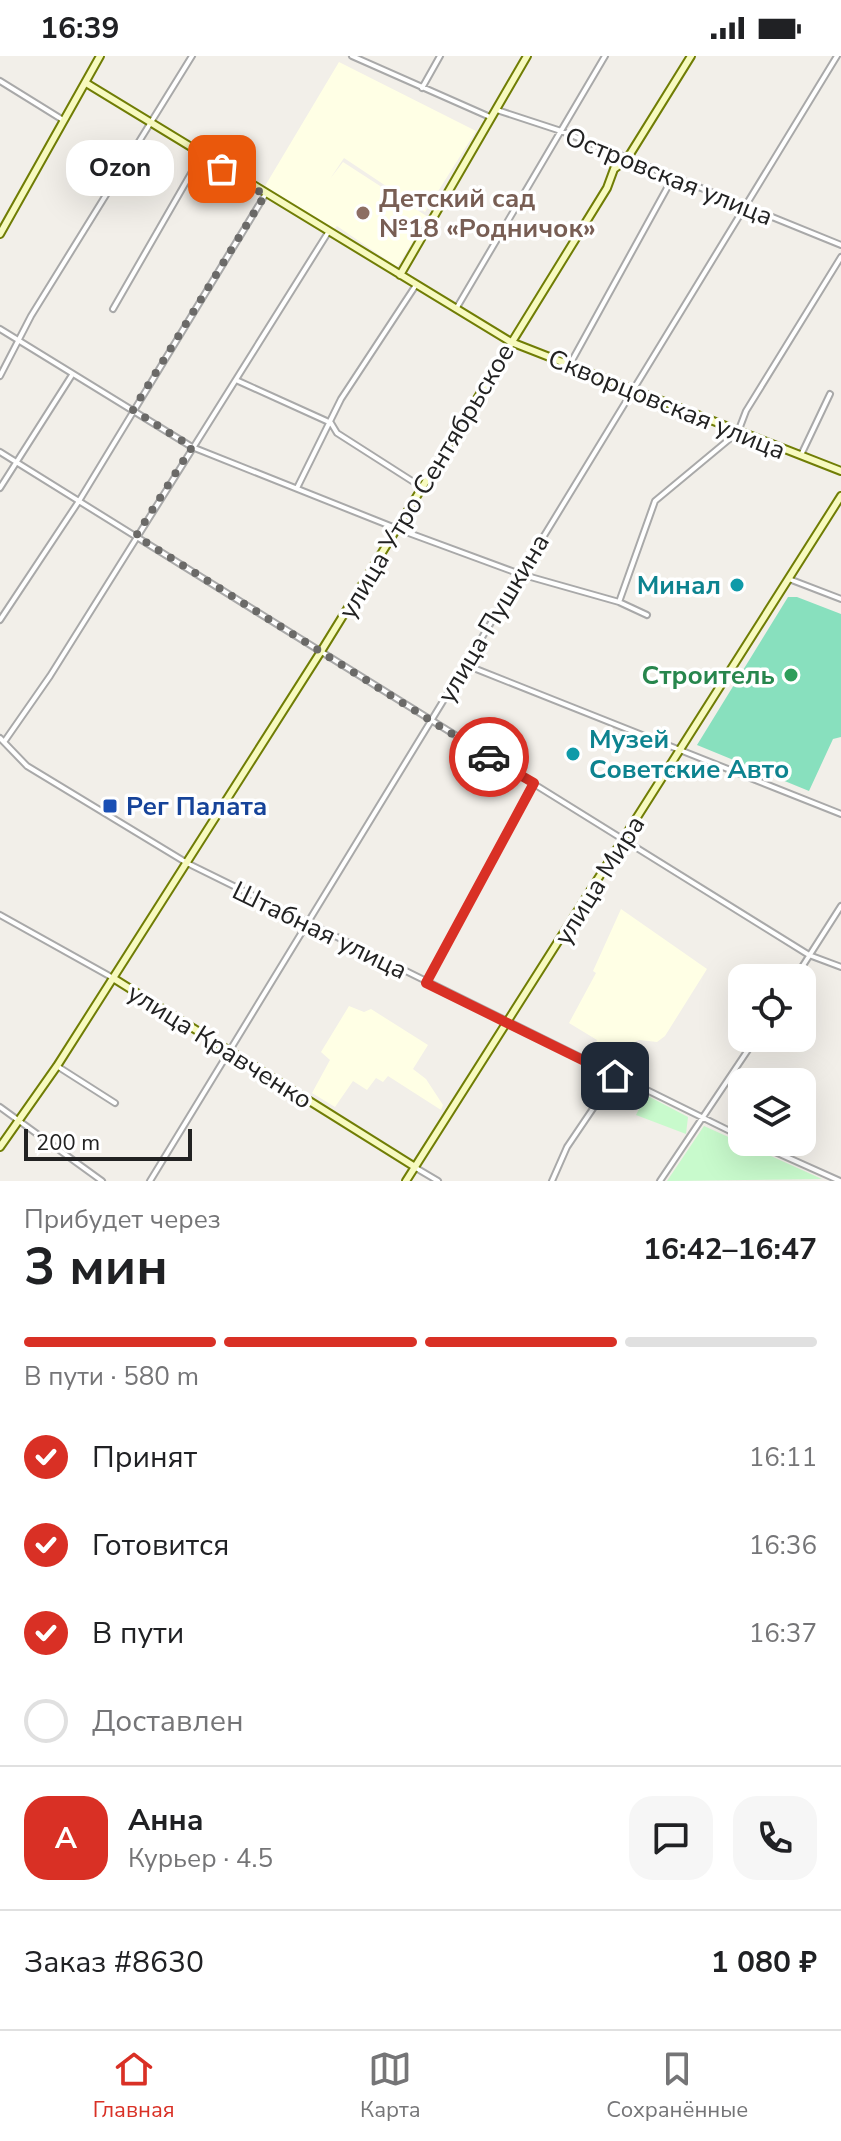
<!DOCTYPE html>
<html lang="ru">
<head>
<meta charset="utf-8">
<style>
	:root { --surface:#fff; --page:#f6f6f6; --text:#202124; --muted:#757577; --line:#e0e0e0; --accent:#d93025 }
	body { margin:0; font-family:"Nunito Sans",sans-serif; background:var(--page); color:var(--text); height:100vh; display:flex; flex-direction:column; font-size:30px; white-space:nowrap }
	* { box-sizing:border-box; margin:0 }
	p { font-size:26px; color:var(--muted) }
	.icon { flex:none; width:44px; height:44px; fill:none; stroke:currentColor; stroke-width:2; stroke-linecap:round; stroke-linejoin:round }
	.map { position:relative; height:1125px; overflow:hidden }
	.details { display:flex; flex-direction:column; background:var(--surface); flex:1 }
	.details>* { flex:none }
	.fabs { position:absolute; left:728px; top:908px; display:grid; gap:16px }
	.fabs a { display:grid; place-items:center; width:88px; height:88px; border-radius:16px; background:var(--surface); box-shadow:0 8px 32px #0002; font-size:40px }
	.scale { position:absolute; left:24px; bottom:20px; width:168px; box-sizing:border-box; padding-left:8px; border:4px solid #222; border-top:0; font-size:22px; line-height:28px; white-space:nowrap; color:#222; -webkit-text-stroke:6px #fff; paint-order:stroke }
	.pin { position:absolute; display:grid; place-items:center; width:68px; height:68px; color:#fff; margin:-34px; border-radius:16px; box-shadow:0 4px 12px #0006 }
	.courier { position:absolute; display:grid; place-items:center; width:80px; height:80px; margin:-40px; border:6px solid #d93025; border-radius:50%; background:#fff; color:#222; box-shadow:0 2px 10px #0007 }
	.bubble { position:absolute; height:56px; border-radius:24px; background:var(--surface); box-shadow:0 8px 32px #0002; font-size:26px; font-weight:700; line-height:56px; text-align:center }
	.headline em { font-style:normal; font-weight:700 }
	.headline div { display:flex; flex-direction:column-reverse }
	.headline { display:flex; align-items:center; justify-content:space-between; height:136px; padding:0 24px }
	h1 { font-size:52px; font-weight:700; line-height:60px }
	.bar { display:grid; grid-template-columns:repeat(4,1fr); gap:12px 8px; align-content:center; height:96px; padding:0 24px }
	.bar i { height:10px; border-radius:6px; background:var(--line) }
	.bar .current { background:var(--accent) }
	.bar p { grid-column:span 4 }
	.line { display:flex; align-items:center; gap:20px; padding:0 24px; border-top:2px solid var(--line) }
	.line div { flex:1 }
	.round { display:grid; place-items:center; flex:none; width:84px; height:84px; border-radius:24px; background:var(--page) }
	ol { padding:0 24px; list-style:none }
	li { display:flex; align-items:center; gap:24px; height:88px }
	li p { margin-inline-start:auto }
	li .icon { padding:8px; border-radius:50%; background:var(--accent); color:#fff; stroke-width:4 }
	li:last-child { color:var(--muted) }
	li i { width:44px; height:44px; border:4px solid var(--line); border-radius:50% }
	.status { display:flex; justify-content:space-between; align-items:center; height:56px; padding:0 40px; background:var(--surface); direction:ltr }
	.status svg { height:22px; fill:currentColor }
	.menu { display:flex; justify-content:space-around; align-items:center; height:112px; border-top:2px solid var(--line); background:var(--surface); font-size:22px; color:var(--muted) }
	.menu a { display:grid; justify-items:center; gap:4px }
	.menu .current { color:var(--accent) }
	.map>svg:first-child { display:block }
</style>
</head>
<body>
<div class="status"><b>16:39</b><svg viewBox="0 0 49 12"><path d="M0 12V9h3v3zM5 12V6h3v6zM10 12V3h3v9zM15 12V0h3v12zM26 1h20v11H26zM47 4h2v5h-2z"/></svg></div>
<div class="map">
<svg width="841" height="1125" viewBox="0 0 841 1125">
	<rect width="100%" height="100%" fill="#f2efe9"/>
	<!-- education -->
	<path fill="#ffffe5" d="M339 6 476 75 425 156 344 102 330 123 343 106 428 161 397 211 337 170 333 174 265 130Z
		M621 853 707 913 665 980 657 986 639 984 631 988 618 1012 591 999 597 984 569 967 596 917 593 915Z
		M349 950 364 956 371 953 428 989 413 1013 426 1023 443 1049 441 1054 388 1020 383 1026 376 1022 367 1034 353 1025 335 1051 312 1037 330 1004 321 996Z"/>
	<!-- park -->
	<path fill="#c8facc" d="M646 1039 688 1061 686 1078 636 1059Z
		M704 1070 822 1123 667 1125Z"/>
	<!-- pitch -->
	<path fill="#88e0be" d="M788 541H797L841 558V681L833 683 809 735 697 689Z"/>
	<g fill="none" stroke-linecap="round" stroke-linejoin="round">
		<!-- street casing -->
		<g stroke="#a9a9a9" stroke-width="8">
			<path id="street" d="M352 0 490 61
				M0 25 63 64
				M422 32 440 0
				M497 54 561 75 841 189
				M113 253 201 100
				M456 253 605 0
				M0 273 192 391 398 473 520 518 619 546 647 559
				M569 310 672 123
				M0 320 31 260 192 0
				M236 324 331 367 337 377 423 432
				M0 396 809 899 841 911
				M801 399 830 338
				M0 432 72 319
				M297 432 341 343 416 229
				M789 523 841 543
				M619 546 655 445 738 376 746 355 841 201
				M0 564 79 445 265 139
				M466 609 841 758
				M0 682 27 710 187 807 742 1081
				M4 686 50 620 329 175
				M0 859 113 922
				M795 922 841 850
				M426 927 533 728
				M57 1010 115 1047
				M0 1051 102 1125
				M753 1086 840 1125
				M416 1112 438 1125
				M150 1125 837 0
				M552 1125 567 1091 615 1020
				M660 1125 756 982"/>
		</g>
		<!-- secondary casing -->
		<g stroke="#707d05" stroke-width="10">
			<path id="secondary" d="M86 27 511 286 841 415
				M0 178 100 0
				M400 219 527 0
				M113 922 415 1111
				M0 1091 57 1010 320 597 607 132 614 113 627 103 691 0
				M406 1125 841 440"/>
		</g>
		<!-- street -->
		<use href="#street" stroke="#fff" stroke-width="4"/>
		<!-- secondary -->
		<use href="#secondary" stroke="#f7fabf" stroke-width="6"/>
	</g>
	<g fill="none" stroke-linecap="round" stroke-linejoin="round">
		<!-- done -->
		<path stroke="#6b6a68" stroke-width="8" stroke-dasharray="0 14.4" d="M222 113 265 139 133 354 192 391 136 480 489 701"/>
		<!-- route -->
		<path stroke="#d93025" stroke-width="10" d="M489 701 534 727 426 927 615 1020"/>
	</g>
	<!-- markers -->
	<circle fill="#8d6e63" stroke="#fff" stroke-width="3" cx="363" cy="157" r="8"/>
	<g fill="#0f9aa8" stroke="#fff" stroke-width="3">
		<circle cx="737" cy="529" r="8"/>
		<circle cx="573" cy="698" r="8"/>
	</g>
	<circle fill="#2e9e5b" stroke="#fff" stroke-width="3" cx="791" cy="619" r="8"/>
	<rect fill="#1a4fb4" stroke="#fff" stroke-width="3" x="102" y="742" width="16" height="16" rx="4"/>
	<g text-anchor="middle" stroke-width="7" stroke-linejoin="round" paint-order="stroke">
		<!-- street labels -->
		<g font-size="26" fill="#222" stroke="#fff">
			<text transform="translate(669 120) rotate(22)" y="9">Островская улица</text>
			<text transform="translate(667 348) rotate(22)" y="9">Скворцовская улица</text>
			<text transform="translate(426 425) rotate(-59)" y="9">улица Утро Сентябрьское</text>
			<text transform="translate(493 562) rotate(-59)" y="9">улица Пушкина</text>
			<text transform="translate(599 824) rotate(-58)" y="9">улица Мира</text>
			<text transform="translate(320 874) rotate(26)" y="9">Штабная улица</text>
			<text transform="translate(220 990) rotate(32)" y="9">улица Кравченко</text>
		</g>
		<!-- education labels -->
		<g font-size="26" font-weight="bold" fill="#785e54" stroke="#fff" text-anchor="start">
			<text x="379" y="151">Детский сад<tspan x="379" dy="30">№18 «Родничок»</tspan></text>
		</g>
		<!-- culture labels -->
		<g font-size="26" font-weight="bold" fill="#0d838f" stroke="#fff" text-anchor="end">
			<text x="721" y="538">Минал</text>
			<text x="589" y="692" text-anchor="start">Музей<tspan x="589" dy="30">Советские Авто</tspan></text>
		</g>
		<!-- leisure labels -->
		<g font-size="26" font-weight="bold" fill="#27864d" stroke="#fff" text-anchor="end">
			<text x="775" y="628">Строитель</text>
		</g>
		<!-- transit labels -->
		<g font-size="26" font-weight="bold" fill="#164399" stroke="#fff" text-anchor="start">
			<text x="126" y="759">Рег Палата</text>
		</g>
	</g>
</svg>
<div class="fabs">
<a><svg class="icon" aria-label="locate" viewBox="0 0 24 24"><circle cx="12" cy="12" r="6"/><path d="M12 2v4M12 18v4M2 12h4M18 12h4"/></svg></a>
<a><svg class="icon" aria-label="layers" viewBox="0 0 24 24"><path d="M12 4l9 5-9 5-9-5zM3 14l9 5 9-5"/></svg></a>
</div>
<div class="scale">200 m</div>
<div class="pin" style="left:222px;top:113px;background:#ea580c"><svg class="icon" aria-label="bag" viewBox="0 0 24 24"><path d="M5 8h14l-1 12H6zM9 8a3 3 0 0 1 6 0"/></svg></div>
<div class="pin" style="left:615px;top:1020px;background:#1f2937"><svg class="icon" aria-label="home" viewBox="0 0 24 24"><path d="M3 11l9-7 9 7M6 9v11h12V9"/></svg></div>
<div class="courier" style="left:489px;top:701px"><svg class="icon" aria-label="car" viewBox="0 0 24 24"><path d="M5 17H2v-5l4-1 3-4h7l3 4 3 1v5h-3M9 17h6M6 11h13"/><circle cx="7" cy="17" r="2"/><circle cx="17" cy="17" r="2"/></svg></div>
<div class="bubble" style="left:66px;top:84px;width:108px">Ozon</div>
</div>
<section class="details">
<div class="headline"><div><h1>3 мин</h1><p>Прибудет через</p></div><em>16:42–16:47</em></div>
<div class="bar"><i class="current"></i><i class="current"></i><i class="current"></i><i></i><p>В пути · 580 m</p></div>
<ol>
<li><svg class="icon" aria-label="check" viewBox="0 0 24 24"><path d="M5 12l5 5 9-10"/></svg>Принят<p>16:11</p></li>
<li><svg class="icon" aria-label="check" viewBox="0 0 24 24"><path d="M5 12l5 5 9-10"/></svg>Готовится<p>16:36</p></li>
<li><svg class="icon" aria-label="check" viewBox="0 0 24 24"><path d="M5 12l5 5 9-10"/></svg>В пути<p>16:37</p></li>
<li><i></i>Доставлен</li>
</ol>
<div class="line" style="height:144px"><b class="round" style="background:var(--accent);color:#fff">А</b><div><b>Анна</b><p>Курьер · 4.5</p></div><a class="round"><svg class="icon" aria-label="chat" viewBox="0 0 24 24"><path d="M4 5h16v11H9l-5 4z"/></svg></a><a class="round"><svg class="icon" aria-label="phone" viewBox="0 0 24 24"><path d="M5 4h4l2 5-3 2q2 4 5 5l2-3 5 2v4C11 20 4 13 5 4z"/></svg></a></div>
<div class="line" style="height:104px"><div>Заказ #8630</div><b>1 080 ₽</b></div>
</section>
<nav class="menu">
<a class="current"><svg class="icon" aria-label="home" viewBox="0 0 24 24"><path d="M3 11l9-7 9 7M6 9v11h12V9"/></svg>Главная</a>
<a><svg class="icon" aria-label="map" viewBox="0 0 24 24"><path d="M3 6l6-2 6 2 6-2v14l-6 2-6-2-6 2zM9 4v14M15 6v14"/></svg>Карта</a>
<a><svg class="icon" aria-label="saved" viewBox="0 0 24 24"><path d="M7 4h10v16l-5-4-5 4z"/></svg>Сохранённые</a>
</nav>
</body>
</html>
